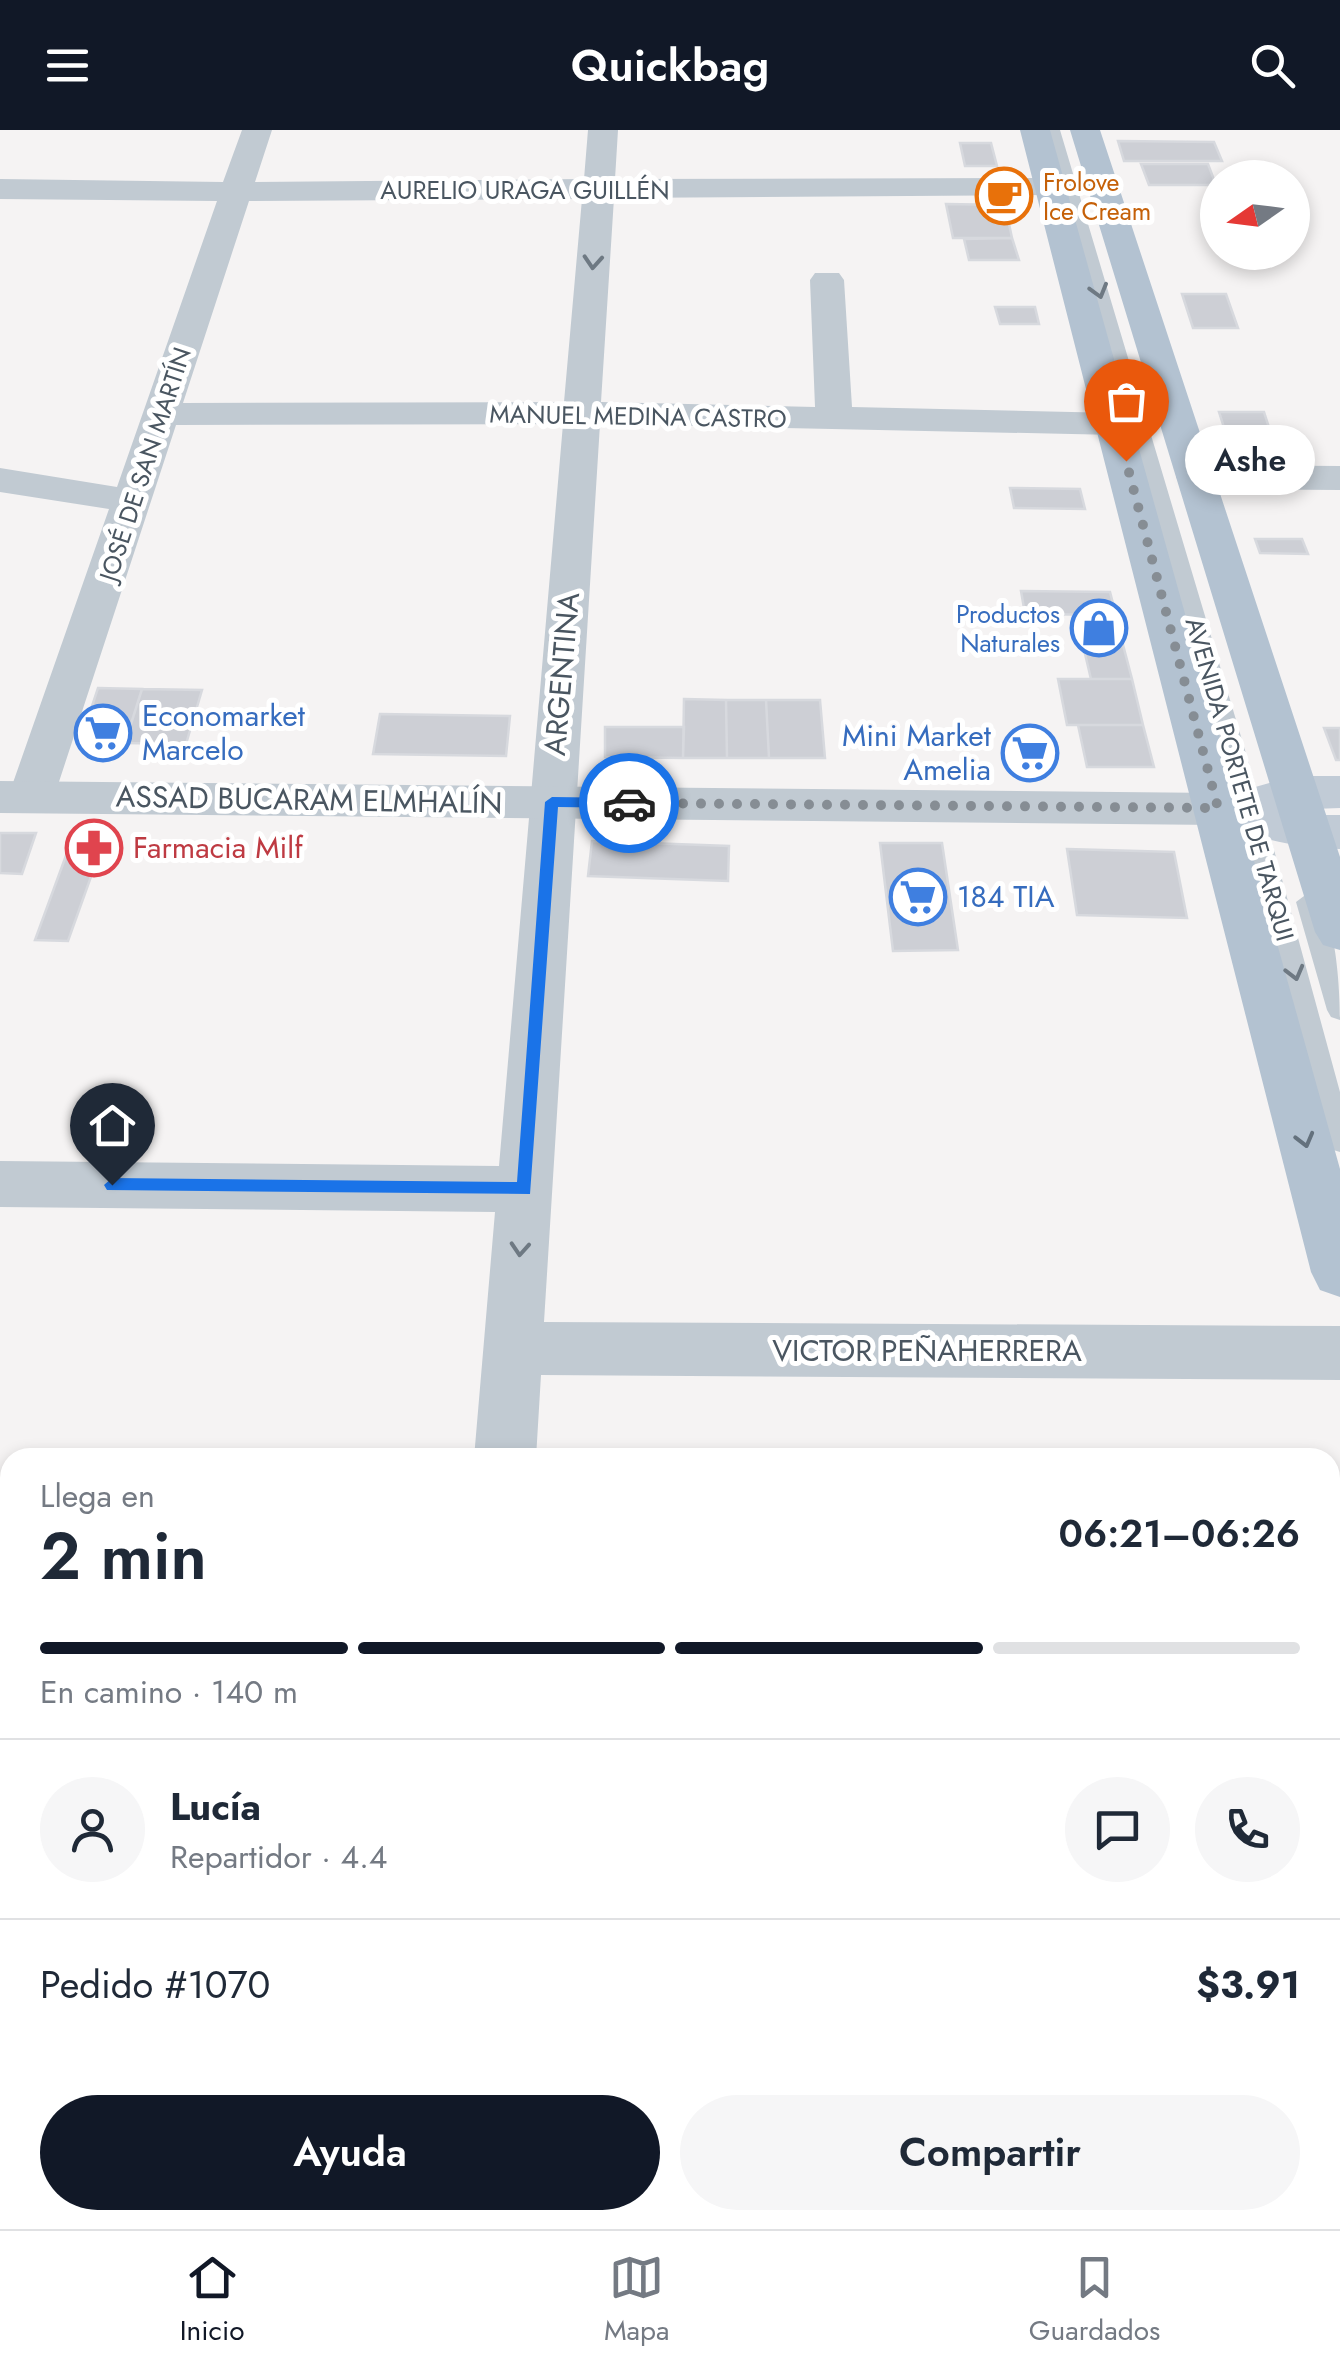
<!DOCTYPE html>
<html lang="es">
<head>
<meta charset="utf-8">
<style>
	:root { --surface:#fff; --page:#f6f6f7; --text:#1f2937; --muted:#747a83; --line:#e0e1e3; --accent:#111827 }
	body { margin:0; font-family:Jost,sans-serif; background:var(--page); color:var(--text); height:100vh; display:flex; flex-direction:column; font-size:38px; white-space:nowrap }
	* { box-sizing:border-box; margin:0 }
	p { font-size:32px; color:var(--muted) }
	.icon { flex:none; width:55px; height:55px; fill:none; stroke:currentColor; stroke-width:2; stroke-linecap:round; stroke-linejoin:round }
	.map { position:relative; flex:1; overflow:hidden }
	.side { position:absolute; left:0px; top:1318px; width:1340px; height:782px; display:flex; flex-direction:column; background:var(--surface); border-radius:30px 30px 0 0; box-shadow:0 5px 15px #0003 }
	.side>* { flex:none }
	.needle { width:65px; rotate:256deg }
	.fabs { position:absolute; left:1200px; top:30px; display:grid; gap:20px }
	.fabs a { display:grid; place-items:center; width:110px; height:110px; border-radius:50%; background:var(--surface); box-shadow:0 5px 15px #0003; font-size:50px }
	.pin { position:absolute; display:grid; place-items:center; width:85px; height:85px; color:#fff; margin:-102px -42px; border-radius:50% 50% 50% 0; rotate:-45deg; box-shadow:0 0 10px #0007 }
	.pin .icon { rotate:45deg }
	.courier { position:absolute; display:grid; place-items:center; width:100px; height:100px; margin:-50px; border:8px solid #1a73e8; border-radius:50%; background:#fff; color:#222; box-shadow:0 2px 12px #0007 }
	.bubble { position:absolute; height:70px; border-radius:35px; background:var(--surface); box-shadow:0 5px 15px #0003; font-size:32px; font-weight:600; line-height:70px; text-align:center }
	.summary em { font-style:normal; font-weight:600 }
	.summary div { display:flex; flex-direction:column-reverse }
	.summary { display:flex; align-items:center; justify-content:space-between; height:170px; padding:0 40px }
	h1 { font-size:65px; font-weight:600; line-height:75px }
	.bar { display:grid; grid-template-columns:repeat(4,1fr); gap:15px 10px; align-content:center; height:120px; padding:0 40px }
	.bar i { height:12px; border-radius:8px; background:var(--line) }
	.bar .current { background:var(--accent) }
	.bar p { grid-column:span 4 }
	.line { display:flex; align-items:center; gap:25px; padding:0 40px; border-top:2px solid var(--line) }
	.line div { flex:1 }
	.round { display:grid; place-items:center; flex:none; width:105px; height:105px; border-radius:52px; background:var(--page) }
	.button { display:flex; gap:20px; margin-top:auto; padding:20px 40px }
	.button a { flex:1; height:115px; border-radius:60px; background:var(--accent); color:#fff; font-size:40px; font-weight:600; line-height:115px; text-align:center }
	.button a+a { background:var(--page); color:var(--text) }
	header { display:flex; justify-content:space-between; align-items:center; height:130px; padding:0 40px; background:var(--accent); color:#fff; font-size:45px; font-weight:600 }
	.menu { display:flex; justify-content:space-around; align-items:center; height:140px; border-top:2px solid var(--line); background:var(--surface); font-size:28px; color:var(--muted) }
	.menu a { display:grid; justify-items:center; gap:5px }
	.menu .current { color:var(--accent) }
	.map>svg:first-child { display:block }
</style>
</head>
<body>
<header><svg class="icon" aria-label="menu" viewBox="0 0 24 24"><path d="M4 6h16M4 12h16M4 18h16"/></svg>Quickbag<svg class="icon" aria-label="search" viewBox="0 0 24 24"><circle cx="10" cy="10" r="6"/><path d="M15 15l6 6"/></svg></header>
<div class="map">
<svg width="1340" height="2099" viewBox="0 0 1340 2099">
	<rect width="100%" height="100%" fill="#f5f3f3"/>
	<!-- building -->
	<path fill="#cdcfd5" stroke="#d7d9de" stroke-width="2.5" d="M1118 11 1214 12 1222 31H1124Z
		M960 13H991L997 36H965Z
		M1141 34H1208L1216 55H1149Z
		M946 74 1005 75 1012 108H953Z
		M1012 108 1019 130H969L964 109Z
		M1182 164H1226L1238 198H1193Z
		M995 177H1035L1039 194H1000Z
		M1219 282H1264L1273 310H1228Z
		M1010 358 1080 359 1085 379 1014 378Z
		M1255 409H1302L1308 424 1260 423Z
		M1021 461 1110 462 1116 485 1025 484Z
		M1077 485H1116L1122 511H1082Z
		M1082 511H1122L1132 549H1091Z
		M1058 549H1132L1143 595H1067Z
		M98 558 142 559 125 613 80 612Z
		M142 559 202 560 186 614 125 613Z
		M684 569 726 570 727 628H683Z
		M726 570H766L769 628H727Z
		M766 570H820L825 628H769Z
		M380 584 510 586 506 626 373 624Z
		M1078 595H1143L1154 637H1087Z
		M605 597H684L683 628 605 627Z
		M1324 598H1340V630H1336Z
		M1034 611 1040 634H1025L1020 612Z
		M75 701 107 702 68 811 35 810Z
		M0 703H36L22 744 0 743Z
		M592 711 729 716 728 751 588 746Z
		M880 713H942L958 820 893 821Z
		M1067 719 1174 722 1187 788 1077 785Z
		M1330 1371H1340V1424H1330Z"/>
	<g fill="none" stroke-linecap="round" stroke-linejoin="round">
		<!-- service -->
		<path fill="#c1cad2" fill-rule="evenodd" d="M1044 0H1060L1265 687 1340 962V1022L1330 1019 1326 1011 1241 687Z
			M1308 763C1337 772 1340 863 1340 890L1331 887 1327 880 1296 772Z"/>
		<!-- minor -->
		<path fill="#c1cad2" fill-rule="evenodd" d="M242 0H272L255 52 584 49 588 0H618L615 49 1061 48 1066 55 1061 62 1050 65 614 68 601 272 815 277 810 150 815 143H839L844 150 852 277 1116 283 1129 286 1135 294 1129 302 1116 305 600 294 544 1192 1340 1196V1250L541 1245 536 1328H474L495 1082 0 1077V1031L499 1036 563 294 176 295 54 667 47 678 31 683 15 678 8 667 109 379 0 362V338L117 357 217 71 0 69V49L223 52ZM582 69 564 272 183 273 249 71Z
			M1195 335 1340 336V360L1195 359 1181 355 1176 347 1181 339Z
			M0 1605H10V1673H0Z
			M1330 2057H1340V2099L416 2096 419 2090H1330Z"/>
		<!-- tertiary -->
		<path fill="#c1cad2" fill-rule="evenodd" d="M0 651 1218 663 1234 667 1241 679 1234 691 1218 695 0 683Z"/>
		<!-- secondary -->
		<path fill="#c1cbd6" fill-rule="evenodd" d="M1294 646H1340V678L1287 680 1309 685H1340V719C1293 719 1247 704 1202 691L1195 679 1202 667 1218 663 1227 665Z"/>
		<!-- primary -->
		<path fill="#b3c2d1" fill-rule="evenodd" d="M1020 0H1050L1340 1039V1167L1320 1160 1311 1142Z
			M1070 0H1100L1340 727V820L1323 815 1315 802Z"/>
	</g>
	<!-- one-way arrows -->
	<defs><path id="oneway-chevron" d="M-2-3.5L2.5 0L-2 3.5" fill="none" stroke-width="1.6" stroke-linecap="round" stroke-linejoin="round" transform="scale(2.5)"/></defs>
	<g stroke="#6e7983">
		<use href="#oneway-chevron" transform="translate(593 132) rotate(94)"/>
		<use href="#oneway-chevron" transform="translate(1099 161) rotate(74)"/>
		<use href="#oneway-chevron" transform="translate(1295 843) rotate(75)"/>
		<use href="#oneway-chevron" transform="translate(520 1119) rotate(94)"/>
	</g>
	<use stroke="#64717d" href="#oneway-chevron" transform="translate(1305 1010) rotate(75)"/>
	<!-- route -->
	<path fill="#1a73e8" d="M629 668 636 673 629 678 558 677 530 1064 107 1060 104 1055 112 1048 517 1052 545 672 552 667Z"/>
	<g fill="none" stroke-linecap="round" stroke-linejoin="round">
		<!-- done -->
		<path stroke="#868d94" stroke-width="10" stroke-dasharray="0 18" d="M629 673 1218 678 1126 331"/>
	</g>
	<!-- icons -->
	<defs>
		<g id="cafe-ring" transform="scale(2.875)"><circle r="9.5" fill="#fff" stroke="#e8710a" stroke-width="1.5"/><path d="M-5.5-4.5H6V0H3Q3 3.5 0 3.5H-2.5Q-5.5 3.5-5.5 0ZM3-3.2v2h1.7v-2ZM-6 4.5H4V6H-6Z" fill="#e8710a"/></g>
		<g id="shop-ring" transform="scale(2.875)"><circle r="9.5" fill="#fff" stroke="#3f7fe0" stroke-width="1.5"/><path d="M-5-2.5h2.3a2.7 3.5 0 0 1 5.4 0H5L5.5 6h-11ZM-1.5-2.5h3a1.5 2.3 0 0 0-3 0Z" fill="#3f7fe0"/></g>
		<g id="supermarket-ring" transform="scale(2.875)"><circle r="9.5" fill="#fff" stroke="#3f7fe0" stroke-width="1.5"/><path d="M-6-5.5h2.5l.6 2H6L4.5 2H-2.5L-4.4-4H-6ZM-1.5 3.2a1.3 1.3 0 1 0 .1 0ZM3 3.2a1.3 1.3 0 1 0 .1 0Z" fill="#3f7fe0"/></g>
		<g id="pharmacy-ring" transform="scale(2.875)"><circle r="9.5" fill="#fff" stroke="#e0444e" stroke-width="1.5"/><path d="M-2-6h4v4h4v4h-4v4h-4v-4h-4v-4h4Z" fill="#e0444e"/></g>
	</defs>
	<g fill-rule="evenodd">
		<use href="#cafe-ring" x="1004" y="66"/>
		<use href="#shop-ring" x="1099" y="498"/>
		<use href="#supermarket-ring" x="103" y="603"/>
		<use href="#supermarket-ring" x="1030" y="623"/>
		<use href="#pharmacy-ring" x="94" y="718"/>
		<use href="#supermarket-ring" x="918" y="767"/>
	</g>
	<g text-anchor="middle" stroke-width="10" stroke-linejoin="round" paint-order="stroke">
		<!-- far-food labels -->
		<g font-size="25" fill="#c56008" stroke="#fff" text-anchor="start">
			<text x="1043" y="61">Frolove<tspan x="1043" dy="29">Ice Cream</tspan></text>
		</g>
		<!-- far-street labels -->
		<g font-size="25" fill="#4a5661" stroke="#fff">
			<text x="525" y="69">AURELIO URAGA GUILLÉN</text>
			<text transform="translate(638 286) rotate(1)" y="9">MANUEL MEDINA CASTRO</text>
			<text transform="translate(145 334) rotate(-72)" y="9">JOSÉ DE SAN MARTÍN</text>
			<text transform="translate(1240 649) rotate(74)" y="9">AVENIDA PORTETE DE TARQUI</text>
		</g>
		<!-- far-shop labels -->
		<g font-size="25" fill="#366cbe" stroke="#fff" text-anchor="end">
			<text x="1060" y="493">Productos<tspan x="1060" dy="29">Naturales</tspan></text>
		</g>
		<!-- street labels -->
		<g font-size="30" fill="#4a5661" stroke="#fff">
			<text transform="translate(562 544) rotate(-85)" y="10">ARGENTINA</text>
			<text transform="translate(309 670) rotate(1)" y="10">ASSAD BUCARAM ELMHALÍN</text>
			<text x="927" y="1231">VICTOR PEÑAHERRERA</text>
		</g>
		<!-- shop labels -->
		<g font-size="30" fill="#366cbe" stroke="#fff" text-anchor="start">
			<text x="142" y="596">Economarket<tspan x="142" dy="34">Marcelo</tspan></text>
			<text x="991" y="616" text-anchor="end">Mini Market<tspan x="991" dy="34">Amelia</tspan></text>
			<text x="957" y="777">184 TIA</text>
		</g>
		<!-- health labels -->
		<g font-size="30" fill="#be3a42" stroke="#fff" text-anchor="start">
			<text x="133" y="728">Farmacia Milf</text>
		</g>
	</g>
</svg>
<div class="fabs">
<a><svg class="needle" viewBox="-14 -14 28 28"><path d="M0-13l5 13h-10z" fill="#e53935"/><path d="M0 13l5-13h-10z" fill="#747a83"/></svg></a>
</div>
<div class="pin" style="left:1126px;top:331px;background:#ea580c"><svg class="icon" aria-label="bag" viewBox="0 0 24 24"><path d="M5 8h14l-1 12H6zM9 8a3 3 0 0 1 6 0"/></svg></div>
<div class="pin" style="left:112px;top:1055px;background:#1f2937"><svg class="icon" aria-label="home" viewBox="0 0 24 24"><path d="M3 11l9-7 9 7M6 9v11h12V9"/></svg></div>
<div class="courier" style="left:629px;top:673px"><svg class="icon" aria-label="car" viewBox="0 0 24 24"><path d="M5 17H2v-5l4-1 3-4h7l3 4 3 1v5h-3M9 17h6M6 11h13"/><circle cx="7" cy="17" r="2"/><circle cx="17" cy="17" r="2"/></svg></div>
<div class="bubble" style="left:1185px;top:295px;width:130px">Ashe</div>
<section class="side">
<div class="summary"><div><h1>2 min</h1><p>Llega en</p></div><em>06:21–06:26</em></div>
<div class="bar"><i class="current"></i><i class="current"></i><i class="current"></i><i></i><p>En camino · 140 m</p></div>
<div class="line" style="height:180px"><a class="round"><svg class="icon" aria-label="person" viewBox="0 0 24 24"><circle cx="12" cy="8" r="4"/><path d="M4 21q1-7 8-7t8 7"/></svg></a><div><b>Lucía</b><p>Repartidor · 4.4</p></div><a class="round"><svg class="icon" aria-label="chat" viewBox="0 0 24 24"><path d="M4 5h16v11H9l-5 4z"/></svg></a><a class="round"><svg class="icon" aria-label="phone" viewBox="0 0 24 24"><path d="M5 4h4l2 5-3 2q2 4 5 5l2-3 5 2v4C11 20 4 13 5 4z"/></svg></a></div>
<div class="line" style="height:130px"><div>Pedido #1070</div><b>$3.91</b></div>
<div class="button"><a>Ayuda</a><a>Compartir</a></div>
</section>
</div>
<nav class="menu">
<a class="current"><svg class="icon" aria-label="home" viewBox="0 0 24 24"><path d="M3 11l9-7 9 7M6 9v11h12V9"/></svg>Inicio</a>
<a><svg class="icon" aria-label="map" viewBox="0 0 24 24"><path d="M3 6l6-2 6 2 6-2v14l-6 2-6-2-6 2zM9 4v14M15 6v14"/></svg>Mapa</a>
<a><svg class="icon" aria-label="saved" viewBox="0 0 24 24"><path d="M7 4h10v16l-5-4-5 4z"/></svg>Guardados</a>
</nav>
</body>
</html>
